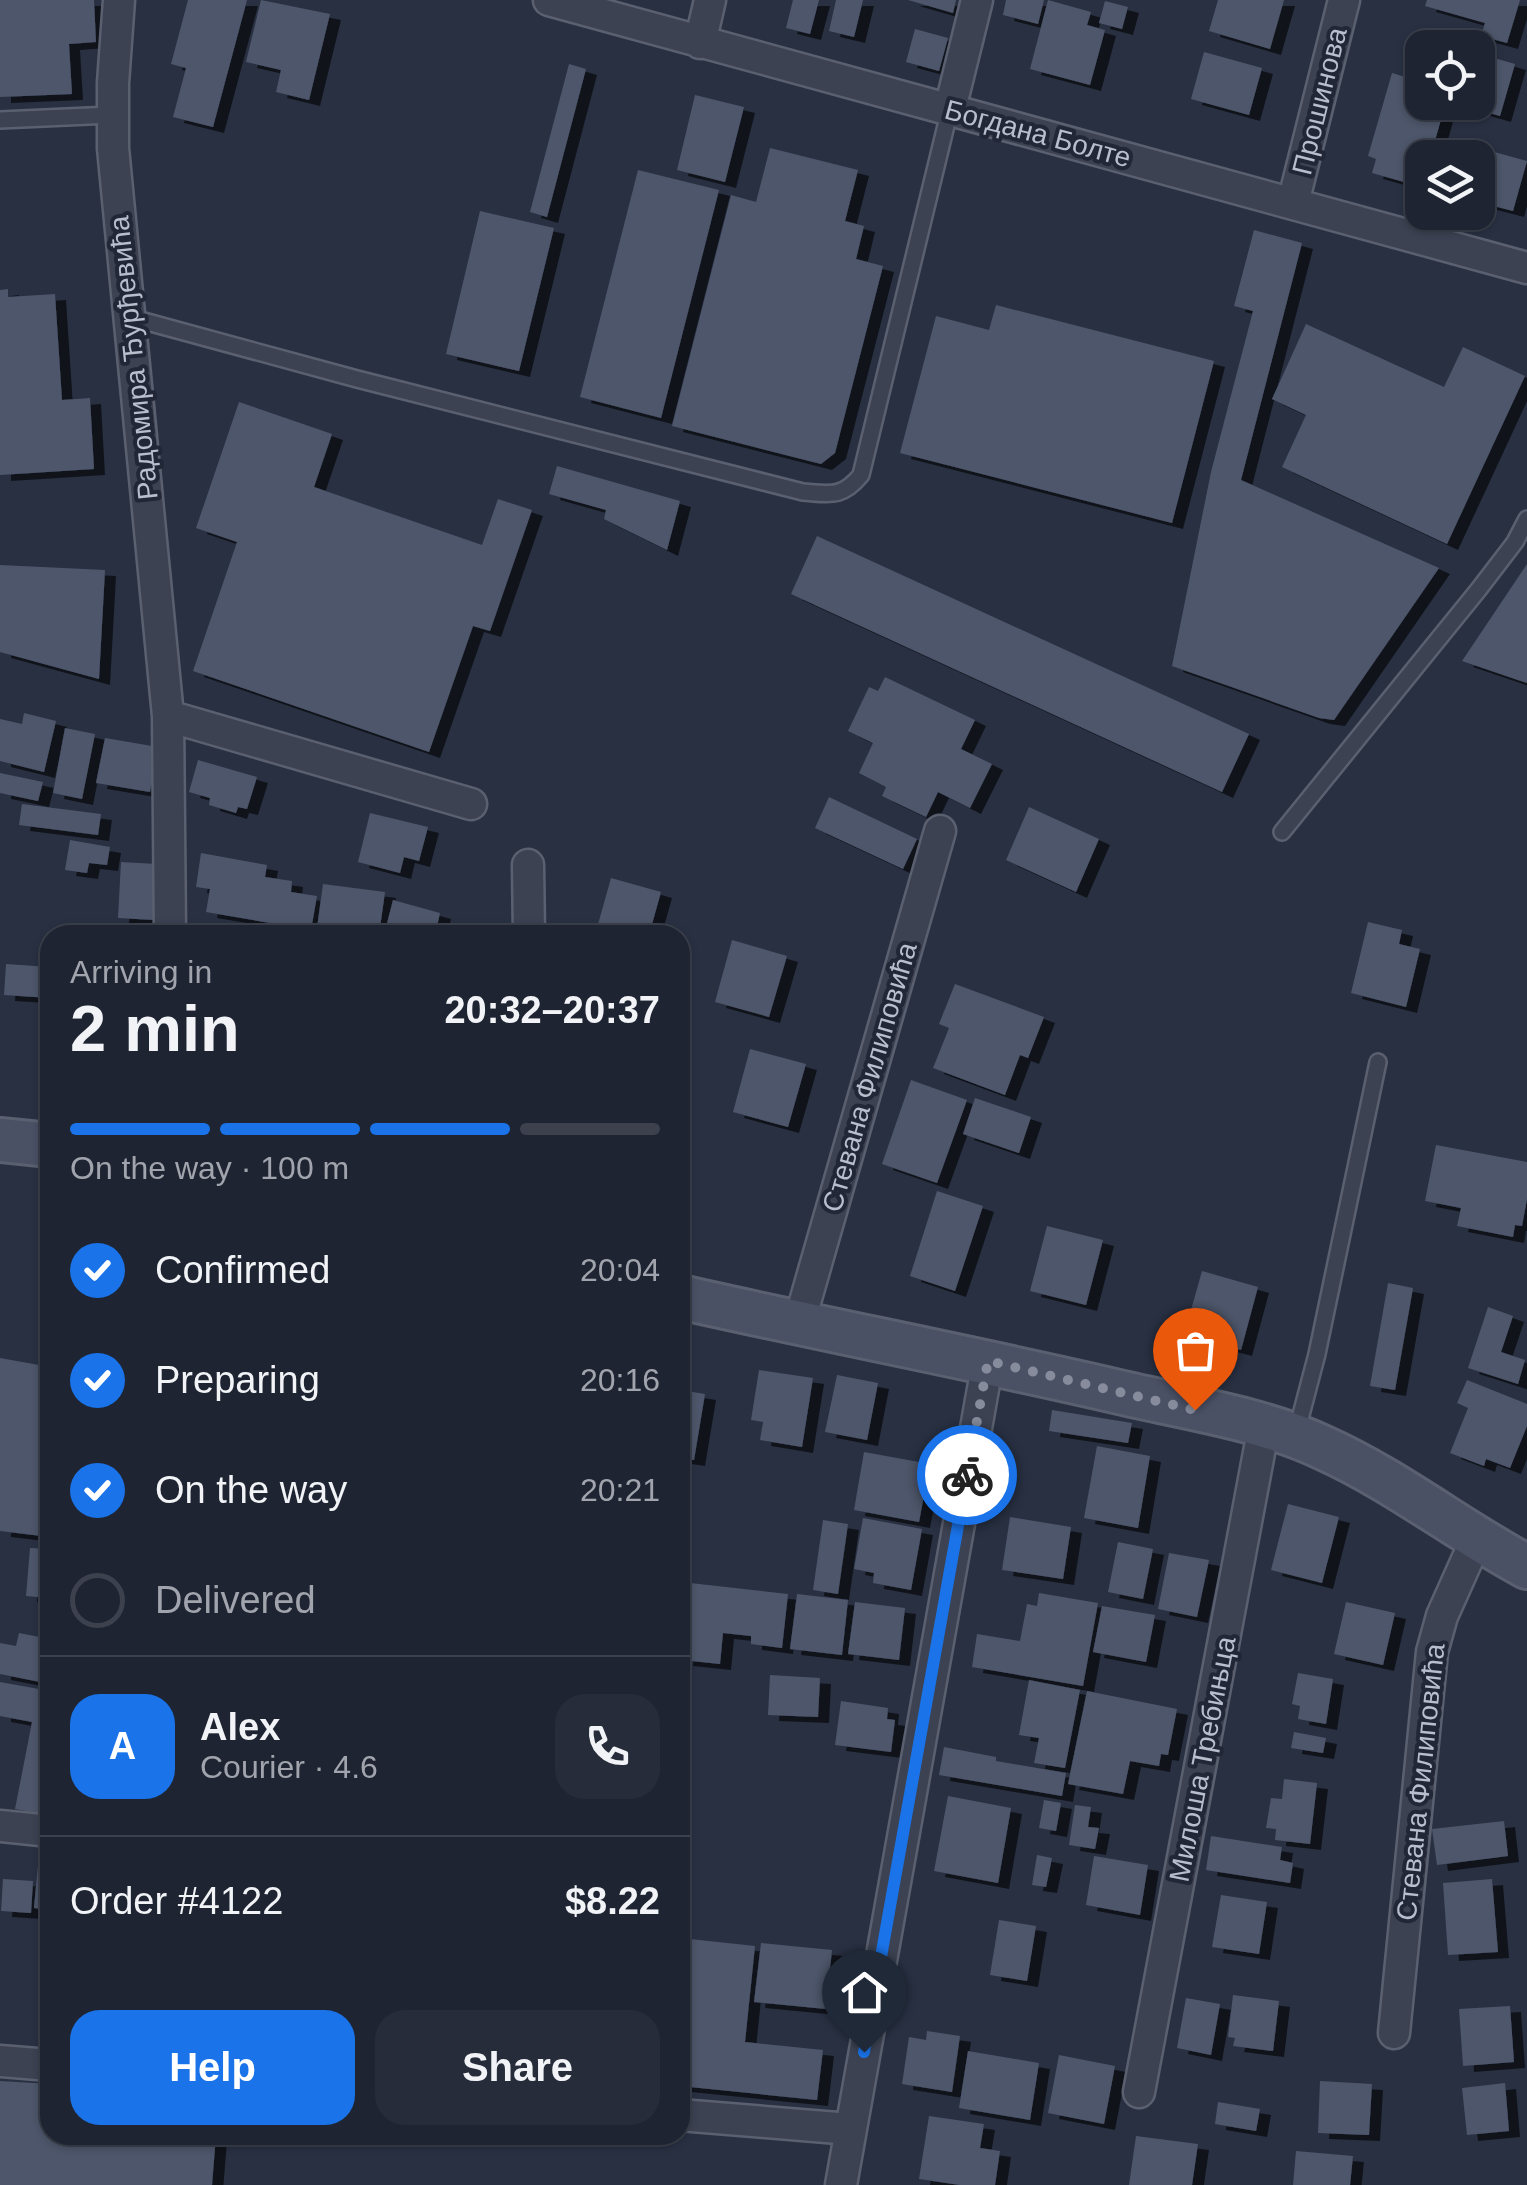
<!DOCTYPE html>
<html lang="en">
<head>
<meta charset="utf-8">
<style>
	:root { --surface:#1e2432; --page:#262c3a; --text:#f1f3f6; --muted:#a1a4ac; --line:#3c414d; --accent:#1a73e8 }
	body { margin:0; font-family:Helvetica,sans-serif; background:var(--page); color:var(--text); height:100vh; display:flex; flex-direction:column; font-size:38px; white-space:nowrap }
	* { box-sizing:border-box; margin:0 }
	p { font-size:32px; color:var(--muted) }
	.icon { flex:none; width:55px; height:55px; fill:none; stroke:currentColor; stroke-width:2; stroke-linecap:round; stroke-linejoin:round }
	.map { position:relative; flex:1; overflow:hidden }
	.sheet { position:absolute; left:40px; top:925px; width:650px; height:1220px; display:flex; flex-direction:column; background:var(--surface); border-radius:30px; box-shadow:0 2px 8px #0004,0 0 0 2px var(--line) }
	.sheet>* { flex:none }
	.buttons { position:absolute; left:1405px; top:30px; display:grid; gap:20px }
	.buttons a { display:grid; place-items:center; width:90px; height:90px; border-radius:20px; background:var(--surface); box-shadow:0 2px 8px #0004,0 0 0 2px var(--line); font-size:50px }
	.pin { position:absolute; display:grid; place-items:center; width:85px; height:85px; color:#fff; margin:-102px -42px; border-radius:50% 50% 50% 0; rotate:-45deg; box-shadow:0 0 10px #0007 }
	.pin .icon { rotate:45deg }
	.courier { position:absolute; display:grid; place-items:center; width:100px; height:100px; margin:-50px; border:8px solid #1a73e8; border-radius:50%; background:#fff; color:#222; box-shadow:0 2px 12px #0007 }
	.summary em { font-style:normal; font-weight:700 }
	.summary div { display:flex; flex-direction:column-reverse }
	.summary { display:flex; align-items:center; justify-content:space-between; height:170px; padding:0 30px }
	h1 { font-size:65px; font-weight:700; line-height:75px }
	.bar { display:grid; grid-template-columns:repeat(4,1fr); gap:15px 10px; align-content:center; height:120px; padding:0 30px }
	.bar i { height:12px; border-radius:8px; background:var(--line) }
	.bar .active { background:var(--accent) }
	.bar p { grid-column:span 4 }
	.line { display:flex; align-items:center; gap:25px; padding:0 30px; border-top:2px solid var(--line) }
	.line div { flex:1 }
	.round { display:grid; place-items:center; flex:none; width:105px; height:105px; border-radius:30px; background:var(--page) }
	ol { padding:0 30px; list-style:none }
	li { display:flex; align-items:center; gap:30px; height:110px }
	li p { margin-inline-start:auto }
	li .icon { padding:10px; border-radius:50%; background:var(--accent); color:#fff; stroke-width:4 }
	li:last-child { color:var(--muted) }
	li i { width:55px; height:55px; border:5px solid var(--line); border-radius:50% }
	.primary-button { display:flex; gap:20px; margin-top:auto; padding:20px 30px }
	.primary-button a { flex:1; height:115px; border-radius:30px; background:var(--accent); color:#fff; font-size:40px; font-weight:700; line-height:115px; text-align:center }
	.primary-button a+a { background:var(--page); color:var(--text) }
	.map>svg:first-child { display:block }
</style>
</head>
<body>
<div class="map">
<svg width="1527" height="2185" viewBox="0 0 1527 2185">
	<defs>
		<filter id="shadow"><feDropShadow dx="11" dy="6" stdDeviation="0" flood-color="#0009"/></filter>
	</defs>
	<rect width="100%" height="100%" fill="#283042"/>
	<!-- building -->
	<path fill="#4e566b" filter="url(#shadow)" d="M0 0H94L96 42 69 44 72 94 0 97Z
		M188 0H247L213 127 173 117 186 68 171 64Z
		M261 0 330 14 309 100 276 92 281 70 246 62Z
		M793 0H819L810 34 786 28Z
		M836 0H863L854 37 829 31Z
		M908 0H956L953 13Z
		M1006 0H1044L1038 24 1003 15Z
		M1048 0 1091 12 1087 25 1105 30 1090 85 1030 69Z
		M1218 0H1284L1270 49 1209 31Z
		M1427 0H1520L1507 43 1481 36 1485 23 1425 6Z
		M1105 1 1128 7 1122 29 1099 23Z
		M915 29 948 38 939 71 906 62Z
		M1204 52 1262 68 1249 115 1191 99Z
		M1480 54 1515 64 1500 116 1465 106 1466 102H1478Z
		M569 64 586 69 547 217 530 212Z
		M1392 73 1422 82V102H1446L1430 158H1422V173L1408 169 1404 182 1372 173 1376 159 1368 156Z
		M695 95 744 107 725 182 677 170Z
		M1469 145 1527 161 1513 211 1478 202V158H1466Z
		M770 148 858 170 845 221 864 226 856 259 883 266 835 453 821 464 672 426 731 195 756 202Z
		M638 170 719 190 661 418 580 397Z
		M480 211 554 228 519 371 446 354Z
		M1254 230 1302 243 1241 480 1439 568 1334 720 1319 718 1172 666 1211 472 1253 311 1234 306Z
		M8 289V297L55 294 62 400 90 398 94 469 0 475V290Z
		M996 305 1214 361 1172 523 900 453 936 316 989 330Z
		M1306 324 1444 387 1463 347 1525 376 1447 544 1282 467 1306 415 1272 399Z
		M239 402 332 434 314 487 482 545 498 499 532 510 490 631 473 626 429 752 193 671 237 542 196 528Z
		M557 466 680 501 667 550 604 519 606 510 549 494Z
		M817 536 1249 734 1222 792 791 594Z
		M1527 564V683L1462 661Z
		M0 565 105 570 99 679 0 652Z
		M885 677 975 720 961 749 992 764 970 808 938 792 926 817 882 796 886 787 859 773 873 743 848 731 869 687 878 691Z
		M24 713 56 721 44 772 0 761V719L22 724Z
		M65 728 95 734 82 799 53 793Z
		M105 738 158 747 150 792 96 783Z
		M198 760 257 777 247 809 238 807 236 813 209 805 210 798 189 792Z
		M0 773 43 782 38 801 0 793Z
		M829 797 917 839 903 869 815 828Z
		M22 804 101 814 98 835 19 825Z
		M1029 807 1099 839 1076 892 1006 860Z
		M370 813 428 827 419 861 404 857 400 873 358 862Z
		M70 840 110 847 107 865 89 863 87 873 65 870Z
		M201 853 267 865 265 877 292 881 291 892 317 896 311 930 206 912 210 889 196 887Z
		M121 862 157 864 154 920 118 918Z
		M611 878 661 892 649 935H595Z
		M323 884 385 892 379 935H316Z
		M393 900 440 913 435 935H384Z
		M1368 922 1402 930 1399 944 1420 949 1406 1007 1351 993Z
		M732 940 787 956 769 1017 715 1002Z
		M6 964 50 967V998L4 995Z
		M955 984 1044 1017 1028 1058 1020 1055 1005 1095 933 1068 949 1028 939 1024Z
		M750 1049 806 1064 788 1127 733 1112Z
		M911 1080 967 1100 937 1183 882 1164Z
		M975 1098 1031 1117 1019 1153 963 1134Z
		M1436 1145 1527 1162V1199L1522 1226 1515 1225 1513 1237 1457 1226 1461 1208 1425 1201Z
		M937 1191 983 1206 955 1291 910 1276Z
		M1047 1226 1103 1240 1086 1305 1030 1291Z
		M1202 1271 1258 1287 1241 1350 1184 1335Z
		M1388 1283 1413 1288 1395 1390 1370 1386Z
		M1488 1307 1513 1316 1501 1352 1525 1360 1518 1384 1468 1368Z
		M0 1358 50 1367V1537L0 1531Z
		M759 1370 813 1378 802 1447 760 1440 763 1422 751 1420Z
		M837 1375 878 1383 867 1440 825 1432Z
		M1467 1380 1527 1404V1426L1510 1468 1486 1459 1484 1466 1450 1453 1468 1408 1457 1403Z
		M680 1390 705 1394 694 1460 680 1458Z
		M1052 1410 1132 1423 1128 1443 1049 1431Z
		M1097 1446 1150 1456 1138 1528 1084 1518Z
		M864 1452 930 1464 919 1522 854 1510Z
		M1288 1504 1339 1517 1322 1583 1271 1570Z
		M1010 1517 1071 1527 1063 1579 1002 1570Z
		M863 1518 922 1529 911 1590 873 1583 874 1573 854 1569Z
		M823 1520 848 1524 838 1594 813 1590Z
		M1118 1542 1153 1549 1143 1599 1108 1592Z
		M30 1548 50 1549V1598L26 1596Z
		M1169 1553 1209 1560 1197 1617 1158 1609Z
		M690 1583 788 1594 782 1648 751 1644V1636L723 1633 720 1664 682 1660Z
		M1039 1593 1098 1603 1083 1686 972 1667 977 1634 1020 1641 1027 1604 1037 1606Z
		M797 1594 848 1600 842 1655 790 1649Z
		M855 1602 905 1608 899 1660 848 1654Z
		M1346 1602 1395 1613 1383 1665 1334 1654Z
		M1102 1606 1155 1615 1146 1662 1093 1652Z
		M19 1633 50 1639V1684L0 1674V1643L16 1646Z
		M1298 1673 1333 1679 1326 1724 1298 1719 1300 1706 1292 1704Z
		M770 1675 820 1678 818 1717 768 1715Z
		M1029 1680 1080 1690 1065 1768 1034 1763 1039 1738 1019 1735Z
		M0 1682 50 1691 48 1815 15 1809 32 1722 0 1716Z
		M1087 1691 1177 1709 1168 1755 1161 1754 1159 1766 1130 1761 1123 1794 1068 1784Z
		M841 1701 888 1708 887 1719 895 1720 891 1752 835 1745Z
		M1294 1732 1326 1738 1323 1753 1291 1748Z
		M944 1747 996 1757V1761L1066 1773 1062 1796 939 1775Z
		M1284 1779 1317 1783 1310 1844 1275 1840 1276 1829 1266 1828 1271 1798 1282 1799Z
		M948 1796 1011 1808 998 1883 934 1871Z
		M1044 1800 1061 1803 1056 1831 1039 1828Z
		M1075 1805 1091 1807 1088 1827 1099 1828 1095 1849 1069 1845Z
		M1504 1821 1508 1856 1437 1865 1432 1829Z
		M1211 1836 1282 1847 1280 1860 1293 1863 1290 1883 1206 1870Z
		M39 1854 50 1855V1910L34 1908Z
		M1037 1855 1052 1858 1046 1887 1032 1885Z
		M1094 1856 1148 1865 1140 1915 1086 1905Z
		M3 1879 33 1881 31 1913 1 1911Z
		M1492 1879 1498 1952 1448 1955 1443 1883Z
		M1221 1895 1267 1902 1259 1954 1212 1947Z
		M999 1920 1036 1926 1027 1981 990 1975Z
		M690 1939 755 1946 745 2042 823 2050 817 2100 680 2086V2042Z
		M761 1943 832 1950 826 2009 754 2002Z
		M1233 1995 1279 2001 1273 2051 1233 2046 1235 2038 1228 2037Z
		M1186 1998 1220 2004 1211 2055 1177 2048Z
		M1510 2006 1514 2062 1463 2066 1459 2009Z
		M927 2031 960 2036 952 2092 902 2084 909 2037 926 2040Z
		M968 2051 1039 2063 1030 2120 959 2108Z
		M1059 2055 1115 2066 1104 2124 1048 2113Z
		M0 2081 50 2084V2135H216L212 2185H0Z
		M1320 2081 1372 2084 1369 2135 1318 2133Z
		M1505 2083 1509 2131 1467 2135 1462 2088Z
		M1218 2102 1260 2109 1256 2131 1215 2124Z
		M929 2116 984 2124 980 2148 1000 2151 995 2185H960L919 2179Z
		M1136 2136 1198 2144 1192 2185H1129Z
		M1296 2151 1353 2156 1350 2185H1293Z"/>
	<g fill="none" stroke-linecap="round" stroke-linejoin="round">
		<!-- lane casing -->
		<g stroke="#5a606f" stroke-width="20">
			<path id="lane" d="M0 120 111 115
				M129 317 357 379 803 492C831 494 842 498 861 475L950 109
				M1282 832 1479 589 1515 542 1527 519
				M1296 1434 1317 1354 1378 1062"/>
		</g>
		<!-- street casing -->
		<g stroke="#5a606f" stroke-width="35">
			<path id="street" d="M119 0 113 83V148L168 716 170 935
				M549 0 1527 268
				M700 43 710 0
				M950 109 977 0
				M1293 203 1344 0
				M168 716 471 804
				M528 865 529 935
				M799 1323 940 831
				M0 1826 50 1831
				M1394 2033 1432 1652 1442 1616 1476 1540
				M0 2061 50 2065
				M1139 2092 1264 1426
				M680 2115 850 2129
				M841 2185 988 1361"/>
		</g>
		<!-- secondary casing -->
		<g stroke="#5a606f" stroke-width="48">
			<path id="secondary" d="M0 1140 50 1145
				M680 1297C826 1330 973 1358 1119 1392 1187 1408 1260 1418 1324 1448 1395 1480 1458 1530 1527 1567"/>
		</g>
		<!-- lane -->
		<use href="#lane" stroke="#3c4252" stroke-width="15"/>
		<!-- street -->
		<use href="#street" stroke="#3c4252" stroke-width="30"/>
		<!-- secondary -->
		<use href="#secondary" stroke="#4a5165" stroke-width="42"/>
	</g>
	<g fill="none" stroke-linecap="round" stroke-linejoin="round">
		<!-- done -->
		<path stroke="#868c9c" stroke-width="10" stroke-dasharray="0 18" d="M967 1475 988 1361 1195 1410"/>
		<!-- route -->
		<path stroke="#1a73e8" stroke-width="12" d="M864 2052 967 1475"/>
	</g>
	<g text-anchor="middle" stroke-width="8" stroke-linejoin="round" paint-order="stroke">
		<!-- street labels -->
		<g font-size="28" fill="#b9becc" stroke="#212737">
			<text transform="translate(1319 101) rotate(-76)" y="10">Прошинова</text>
			<text transform="translate(1038 133) rotate(15)" y="10">Богдана Болте</text>
			<text transform="translate(133 358) rotate(-96)" y="10">Радомира Ђурђевића</text>
			<text transform="translate(869 1077) rotate(-74)" y="10">Стевана Филиповића</text>
			<text transform="translate(1202 1759) rotate(-79)" y="10">Милоша Требињца</text>
			<text transform="translate(1420 1782) rotate(-84)" y="10">Стевана Филиповића</text>
		</g>
	</g>
</svg>
<div class="buttons">
<a><svg class="icon" aria-label="locate" viewBox="0 0 24 24"><circle cx="12" cy="12" r="6"/><path d="M12 2v4M12 18v4M2 12h4M18 12h4"/></svg></a>
<a><svg class="icon" aria-label="layers" viewBox="0 0 24 24"><path d="M12 4l9 5-9 5-9-5zM3 14l9 5 9-5"/></svg></a>
</div>
<div class="pin" style="left:1195px;top:1410px;background:#ea580c"><svg class="icon" aria-label="bag" viewBox="0 0 24 24"><path d="M5 8h14l-1 12H6zM9 8a3 3 0 0 1 6 0"/></svg></div>
<div class="pin" style="left:864px;top:2052px;background:#1f2937"><svg class="icon" aria-label="home" viewBox="0 0 24 24"><path d="M3 11l9-7 9 7M6 9v11h12V9"/></svg></div>
<div class="courier" style="left:967px;top:1475px"><svg class="icon" aria-label="bike" viewBox="0 0 24 24"><circle cx="6" cy="16" r="4"/><circle cx="18" cy="16" r="4"/><path d="M6 16l4-8h5l3 8M10 8l3 8H6M13 5h3"/></svg></div>
<section class="sheet">
<div class="summary"><div><h1>2 min</h1><p>Arriving in</p></div><em>20:32–20:37</em></div>
<div class="bar"><i class="active"></i><i class="active"></i><i class="active"></i><i></i><p>On the way · 100 m</p></div>
<ol>
<li><svg class="icon" aria-label="check" viewBox="0 0 24 24"><path d="M5 12l5 5 9-10"/></svg>Confirmed<p>20:04</p></li>
<li><svg class="icon" aria-label="check" viewBox="0 0 24 24"><path d="M5 12l5 5 9-10"/></svg>Preparing<p>20:16</p></li>
<li><svg class="icon" aria-label="check" viewBox="0 0 24 24"><path d="M5 12l5 5 9-10"/></svg>On the way<p>20:21</p></li>
<li><i></i>Delivered</li>
</ol>
<div class="line" style="height:180px"><b class="round" style="background:var(--accent);color:#fff">A</b><div><b>Alex</b><p>Courier · 4.6</p></div><a class="round"><svg class="icon" aria-label="phone" viewBox="0 0 24 24"><path d="M5 4h4l2 5-3 2q2 4 5 5l2-3 5 2v4C11 20 4 13 5 4z"/></svg></a></div>
<div class="line" style="height:130px"><div>Order #4122</div><b>$8.22</b></div>
<div class="primary-button"><a>Help</a><a>Share</a></div>
</section>
</div>
</body>
</html>
